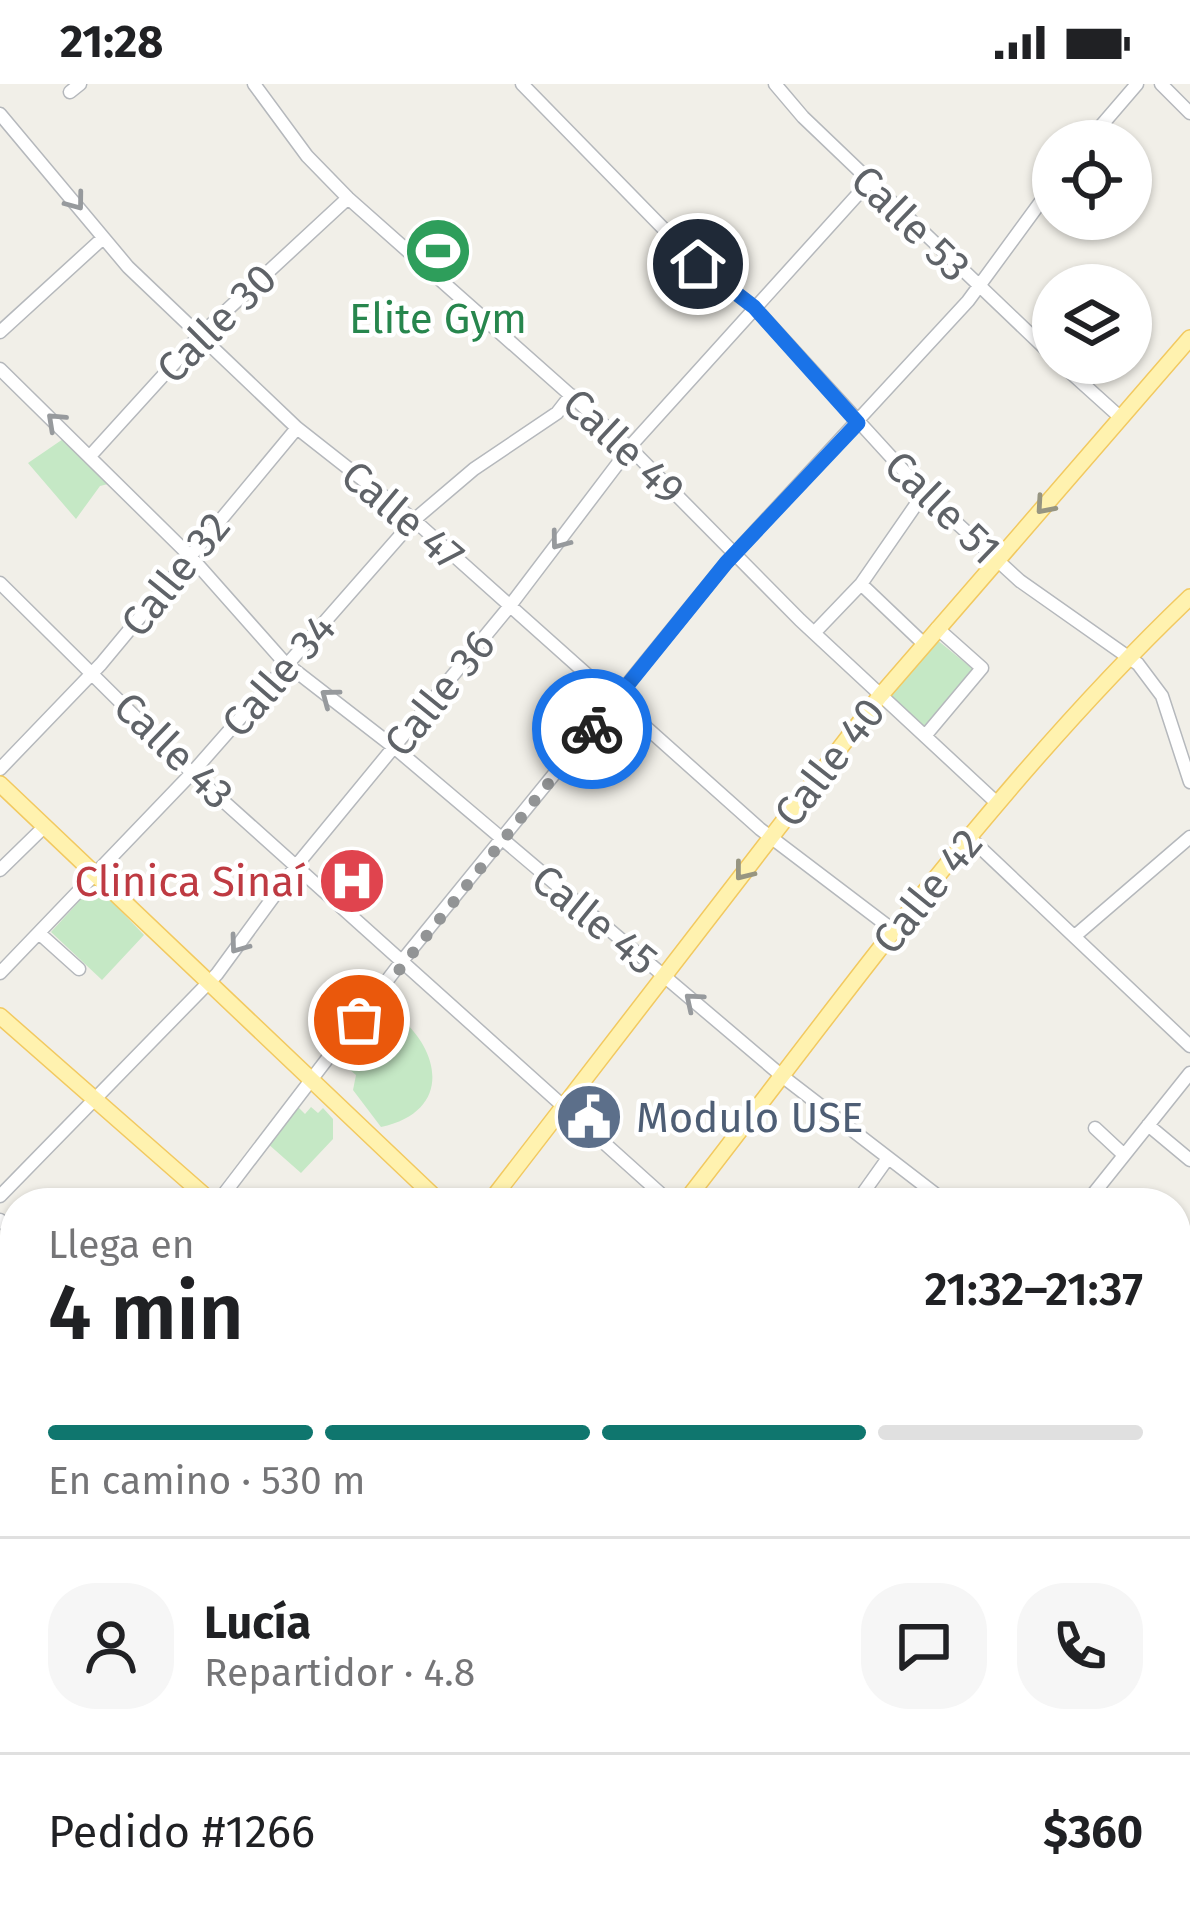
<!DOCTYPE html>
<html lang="es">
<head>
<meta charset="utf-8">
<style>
	:root { --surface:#fff; --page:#f6f6f6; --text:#202124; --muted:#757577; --line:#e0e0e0; --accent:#0f766e }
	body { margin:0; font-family:"Fira Sans",sans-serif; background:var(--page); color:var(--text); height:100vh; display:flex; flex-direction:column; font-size:45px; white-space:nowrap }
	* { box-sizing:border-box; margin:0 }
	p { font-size:39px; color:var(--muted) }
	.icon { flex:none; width:66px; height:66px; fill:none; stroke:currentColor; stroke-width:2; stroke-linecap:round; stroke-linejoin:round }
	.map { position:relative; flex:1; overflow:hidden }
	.side { position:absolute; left:0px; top:1104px; width:1191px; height:744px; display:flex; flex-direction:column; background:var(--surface); border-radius:48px 48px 0 0; box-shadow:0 3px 9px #0004 }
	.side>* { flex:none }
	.buttons { position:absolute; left:1032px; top:36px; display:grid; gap:24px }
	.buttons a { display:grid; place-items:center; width:120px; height:120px; border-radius:50%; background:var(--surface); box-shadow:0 3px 9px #0004; font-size:60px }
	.pin { position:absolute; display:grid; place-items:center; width:102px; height:102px; color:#fff; margin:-51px; border:6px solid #fff; border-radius:50%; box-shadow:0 3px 12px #0007 }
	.courier { position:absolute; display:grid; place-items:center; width:120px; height:120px; margin:-60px; border:9px solid #1a73e8; border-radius:50%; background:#fff; color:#222; box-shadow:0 3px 15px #0007 }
	.headline em { font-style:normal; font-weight:600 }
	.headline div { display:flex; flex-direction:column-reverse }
	.headline { display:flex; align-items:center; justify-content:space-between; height:204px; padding:0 48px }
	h1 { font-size:78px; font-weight:600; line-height:90px }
	.bar { display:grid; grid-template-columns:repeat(4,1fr); gap:18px 12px; align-content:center; height:144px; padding:0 48px }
	.bar i { height:15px; border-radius:9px; background:var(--line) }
	.bar .selected { background:var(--accent) }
	.bar p { grid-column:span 4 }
	.line { display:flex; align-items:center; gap:30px; padding:0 48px; border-top:3px solid var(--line) }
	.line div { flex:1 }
	.round { display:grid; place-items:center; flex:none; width:126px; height:126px; border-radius:48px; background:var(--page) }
	.status { display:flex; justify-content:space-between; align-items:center; height:84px; padding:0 60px; background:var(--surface); direction:ltr }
	.status svg { height:33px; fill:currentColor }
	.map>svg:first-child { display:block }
</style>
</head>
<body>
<div class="status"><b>21:28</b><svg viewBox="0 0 49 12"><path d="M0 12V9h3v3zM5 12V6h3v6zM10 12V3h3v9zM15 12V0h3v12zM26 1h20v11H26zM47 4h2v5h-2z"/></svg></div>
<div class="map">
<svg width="1190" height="1848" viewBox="0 0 1190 1848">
	<rect width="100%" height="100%" fill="#f1efe8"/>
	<!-- green -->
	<path fill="#c5e8c5" d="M66 353 112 399 100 402 76 435 28 379Z
		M936 555 974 586 924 646 888 615Z
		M95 800 144 851 102 896 51 848Z
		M390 926C441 961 455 1027 381 1043L353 1006 356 991 336 974 367 933 379 938Z
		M297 1022 305 1030 311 1023 318 1029 323 1024 333 1035V1055L301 1089 267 1059Z"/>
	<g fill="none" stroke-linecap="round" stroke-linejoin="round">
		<!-- minor casing -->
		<g stroke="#b5b8bc" stroke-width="15">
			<path id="minor" d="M254 0 307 72 348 114 630 364 800 536 998 720
				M522 0 698 180 754 223 924 409 1020 497 1138 580 1162 612 1190 698
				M775 0 803 33 1053 272
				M1161 0 1190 29
				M70 8 80 0
				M0 30 128 183 297 344 414 436 760 745 893 846
				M1088 57 1137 0
				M0 248 103 154
				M1060 279 1121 334
				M0 285 190 472 284 578 395 664 782 992 947 1119
				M91 371 200 251 348 114
				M0 499 192 689 671 1119
				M861 500 924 560
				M814 549 861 500 924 409
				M925 652 982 584 937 544
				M0 685 101 580 297 344
				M969 753 1190 962
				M0 786 44 743
				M40 850 79 885
				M1076 851 1190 753
				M0 889 192 689 414 436 474 385 557 329 571 311
				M1148 1041 1190 1076
				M1095 1044 1124 1071
				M0 1112 217 890 296 782 509 523 635 357 869 98
				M217 1119 402 877 726 479 968 217 1053 101
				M856 1119 888 1074
				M1086 1119 1190 989
				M0 1136 15 1149
				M1176 1260 1190 1241
				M1176 1300 1190 1309
				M0 1362 15 1376
				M0 1400 15 1380
				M1176 1505 1190 1507
				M0 1629 15 1642
				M1176 1780 1190 1769
				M229 1833 245 1848
				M536 1833 554 1848
				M788 1833 805 1848
				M336 1848 347 1833
				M711 1848 726 1833
				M1096 1848 1113 1833"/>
		</g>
		<!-- major casing -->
		<g stroke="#f2c960" stroke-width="18">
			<path id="major" d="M0 700 441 1119
				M0 932 213 1119
				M489 1119 880 612 1190 254
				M684 1119C845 912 999 695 1190 513
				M0 1738 15 1720
				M1176 1812 1190 1826
				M1021 1833 1035 1848
				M118 1848 129 1833"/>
		</g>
		<!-- minor -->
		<use href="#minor" stroke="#fff" stroke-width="12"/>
		<!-- major -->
		<use href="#major" stroke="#fff2af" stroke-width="15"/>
	</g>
	<!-- one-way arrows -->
	<defs><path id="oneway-chevron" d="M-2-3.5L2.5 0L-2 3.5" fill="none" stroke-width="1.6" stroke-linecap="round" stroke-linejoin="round" transform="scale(3)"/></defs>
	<g stroke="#979a9d">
		<use href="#oneway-chevron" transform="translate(76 118) rotate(53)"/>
		<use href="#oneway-chevron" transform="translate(55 337) rotate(-137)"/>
		<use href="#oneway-chevron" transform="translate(559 457) rotate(127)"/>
		<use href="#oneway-chevron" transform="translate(329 613) rotate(-143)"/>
		<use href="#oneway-chevron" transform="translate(238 861) rotate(126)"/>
		<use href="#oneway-chevron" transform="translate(693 917) rotate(-140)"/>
	</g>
	<g stroke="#979581">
		<use href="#oneway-chevron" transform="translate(1044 422) rotate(131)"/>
		<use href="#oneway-chevron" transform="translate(743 788) rotate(128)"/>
	</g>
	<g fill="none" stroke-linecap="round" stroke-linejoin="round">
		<!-- done -->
		<path stroke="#929495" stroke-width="12" stroke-dasharray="0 21.6" d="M359 936 592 645"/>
		<!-- route -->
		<path stroke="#1a73e8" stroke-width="15" d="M592 645 726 479 858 339 754 223 698 180"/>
	</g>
	<!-- icons -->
	<defs>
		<g id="stadium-disc" transform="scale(3.45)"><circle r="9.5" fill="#2e9e5b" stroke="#fff"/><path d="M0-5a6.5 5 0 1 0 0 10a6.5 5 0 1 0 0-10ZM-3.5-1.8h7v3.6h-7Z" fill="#fff"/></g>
		<g id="hospital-disc" transform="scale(3.45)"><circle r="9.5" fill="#e0444e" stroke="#fff"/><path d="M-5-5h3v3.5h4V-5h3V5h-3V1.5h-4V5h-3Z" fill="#fff"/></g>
		<g id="civic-disc" transform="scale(3.45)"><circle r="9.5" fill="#5c6f8a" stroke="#fff"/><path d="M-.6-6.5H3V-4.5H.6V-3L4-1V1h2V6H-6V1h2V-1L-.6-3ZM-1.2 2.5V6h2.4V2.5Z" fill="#fff"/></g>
	</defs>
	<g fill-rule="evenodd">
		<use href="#stadium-disc" x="438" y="167"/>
		<use href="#hospital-disc" x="352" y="797"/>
		<use href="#civic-disc" x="589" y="1033"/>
	</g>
	<g text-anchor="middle" stroke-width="9" stroke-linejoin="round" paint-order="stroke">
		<!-- street labels -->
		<g font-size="42" fill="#5f6368" stroke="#fff">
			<text transform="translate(911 139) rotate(44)" y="15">Calle 53</text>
			<text transform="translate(216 239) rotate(-45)" y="15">Calle 30</text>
			<text transform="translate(624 362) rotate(43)" y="15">Calle 49</text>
			<text transform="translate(943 423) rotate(44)" y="15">Calle 51</text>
			<text transform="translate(403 431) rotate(40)" y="15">Calle 47</text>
			<text transform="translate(175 490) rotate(-51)" y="15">Calle 32</text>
			<text transform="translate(278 591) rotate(-49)" y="15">Calle 34</text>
			<text transform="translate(439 609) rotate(-51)" y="15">Calle 36</text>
			<text transform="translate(174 666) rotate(44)" y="15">Calle 43</text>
			<text transform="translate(829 678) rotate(-52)" y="15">Calle 40</text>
			<text transform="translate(927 807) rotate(-51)" y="15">Calle 42</text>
			<text transform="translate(595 835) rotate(39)" y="15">Calle 45</text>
		</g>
		<!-- leisure labels -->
		<g font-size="42" fill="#27864d" stroke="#fff">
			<text x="438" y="249">Elite Gym</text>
		</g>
		<!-- health labels -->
		<g font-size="42" fill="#be3a42" stroke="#fff" text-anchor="end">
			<text x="306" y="812">Clinica Sinaí</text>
		</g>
		<!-- service labels -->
		<g font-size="42" fill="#4e5e75" stroke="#fff" text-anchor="start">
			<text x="636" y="1048">Modulo USE</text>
		</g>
	</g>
</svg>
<div class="buttons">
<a><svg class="icon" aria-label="locate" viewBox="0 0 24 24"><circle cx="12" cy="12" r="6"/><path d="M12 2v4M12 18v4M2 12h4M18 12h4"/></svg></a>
<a><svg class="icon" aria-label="layers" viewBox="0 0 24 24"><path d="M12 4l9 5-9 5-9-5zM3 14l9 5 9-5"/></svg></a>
</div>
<div class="pin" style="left:359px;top:936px;background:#ea580c"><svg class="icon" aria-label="bag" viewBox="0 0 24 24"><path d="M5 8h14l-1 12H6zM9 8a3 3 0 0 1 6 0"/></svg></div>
<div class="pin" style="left:698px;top:180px;background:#1f2937"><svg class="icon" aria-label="home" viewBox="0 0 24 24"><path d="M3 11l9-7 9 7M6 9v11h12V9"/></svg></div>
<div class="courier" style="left:592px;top:645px"><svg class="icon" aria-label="bike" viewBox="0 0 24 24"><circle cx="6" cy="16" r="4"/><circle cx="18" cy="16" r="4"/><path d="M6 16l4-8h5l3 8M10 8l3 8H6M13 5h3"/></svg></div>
<section class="side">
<div class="headline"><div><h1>4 min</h1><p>Llega en</p></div><em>21:32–21:37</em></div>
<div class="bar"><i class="selected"></i><i class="selected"></i><i class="selected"></i><i></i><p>En camino · 530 m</p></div>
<div class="line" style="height:216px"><a class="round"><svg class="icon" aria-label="person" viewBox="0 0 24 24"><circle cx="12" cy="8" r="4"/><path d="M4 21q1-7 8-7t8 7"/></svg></a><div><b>Lucía</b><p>Repartidor · 4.8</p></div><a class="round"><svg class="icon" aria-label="chat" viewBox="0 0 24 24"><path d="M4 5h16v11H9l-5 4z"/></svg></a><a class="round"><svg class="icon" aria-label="phone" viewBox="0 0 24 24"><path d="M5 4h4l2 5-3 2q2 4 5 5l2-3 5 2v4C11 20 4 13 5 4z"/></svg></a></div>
<div class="line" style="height:156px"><div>Pedido #1266</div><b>$360</b></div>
</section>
</div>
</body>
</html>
